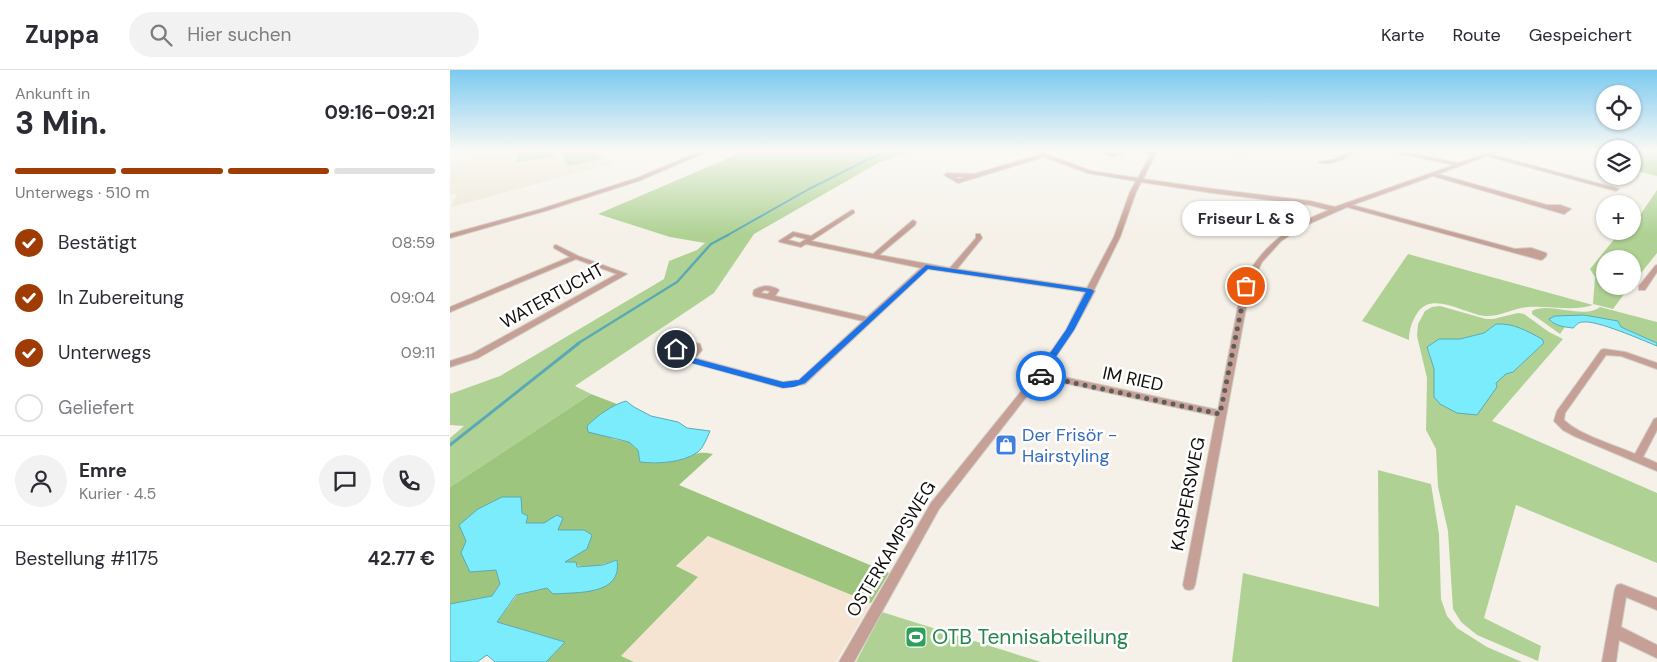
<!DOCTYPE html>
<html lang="de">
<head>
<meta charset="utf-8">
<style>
	:root { --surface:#fff; --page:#f2f2f3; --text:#2b2b33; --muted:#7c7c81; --line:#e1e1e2; --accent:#9f3c03 }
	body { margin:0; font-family:"DM Sans",sans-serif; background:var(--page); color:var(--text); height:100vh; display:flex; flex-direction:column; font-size:19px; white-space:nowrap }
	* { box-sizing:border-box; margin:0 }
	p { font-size:16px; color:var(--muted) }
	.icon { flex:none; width:28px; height:28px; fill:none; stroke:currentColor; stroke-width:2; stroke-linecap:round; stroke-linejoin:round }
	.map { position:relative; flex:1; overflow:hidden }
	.drawer { display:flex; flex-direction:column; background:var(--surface); width:450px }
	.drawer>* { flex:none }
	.buttons { position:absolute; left:1146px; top:15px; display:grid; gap:10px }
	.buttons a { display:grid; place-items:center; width:45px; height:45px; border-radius:50%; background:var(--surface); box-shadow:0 1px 4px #0004; font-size:25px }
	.pin { position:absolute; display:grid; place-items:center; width:42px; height:42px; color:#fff; margin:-21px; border:2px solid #fff; border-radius:50%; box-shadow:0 1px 5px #0007 }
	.courier { position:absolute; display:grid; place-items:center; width:50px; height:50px; margin:-25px; border:4px solid #1a73e8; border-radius:50%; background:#fff; color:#222; box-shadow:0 1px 6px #0007 }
	.bubble { position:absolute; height:35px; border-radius:18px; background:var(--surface); box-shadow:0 1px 4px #0004; font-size:16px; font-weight:700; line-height:35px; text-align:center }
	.overview em { font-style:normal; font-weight:700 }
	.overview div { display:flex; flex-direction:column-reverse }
	.overview { display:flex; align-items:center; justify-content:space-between; height:85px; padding:0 15px }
	h1 { font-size:32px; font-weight:700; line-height:38px }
	.bar { display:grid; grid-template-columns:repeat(4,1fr); gap:8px 5px; align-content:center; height:60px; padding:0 15px }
	.bar i { height:6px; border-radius:4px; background:var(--line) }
	.bar .on { background:var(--accent) }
	.bar p { grid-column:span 4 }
	.line { display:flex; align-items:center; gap:12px; padding:0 15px; border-top:1px solid var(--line) }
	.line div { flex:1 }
	.round { display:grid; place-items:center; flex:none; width:52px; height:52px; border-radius:26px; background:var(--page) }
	ol { padding:0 15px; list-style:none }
	li { display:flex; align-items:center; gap:15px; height:55px }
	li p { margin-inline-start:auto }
	li .icon { padding:5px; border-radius:50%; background:var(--accent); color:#fff; stroke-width:4 }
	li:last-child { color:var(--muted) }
	li i { width:28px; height:28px; border:2px solid var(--line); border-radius:50% }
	header { display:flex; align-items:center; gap:30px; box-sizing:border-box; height:70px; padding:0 25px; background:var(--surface); border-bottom:1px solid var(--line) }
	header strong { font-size:24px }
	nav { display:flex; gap:28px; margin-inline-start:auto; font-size:18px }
	.search { width:350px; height:45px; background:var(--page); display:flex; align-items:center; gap:12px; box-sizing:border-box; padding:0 18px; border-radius:28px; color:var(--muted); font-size:19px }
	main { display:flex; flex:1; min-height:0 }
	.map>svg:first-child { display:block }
</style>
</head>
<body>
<header>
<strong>Zuppa</strong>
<div class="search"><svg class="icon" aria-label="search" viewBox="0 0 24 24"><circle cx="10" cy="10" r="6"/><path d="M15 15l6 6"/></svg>Hier suchen</div>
<nav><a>Karte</a><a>Route</a><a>Gespeichert</a></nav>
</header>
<main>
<section class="drawer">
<div class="overview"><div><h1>3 Min.</h1><p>Ankunft in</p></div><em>09:16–09:21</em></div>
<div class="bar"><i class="on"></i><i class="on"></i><i class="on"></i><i></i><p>Unterwegs · 510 m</p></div>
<ol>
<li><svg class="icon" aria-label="check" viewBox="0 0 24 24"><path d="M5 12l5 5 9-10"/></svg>Bestätigt<p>08:59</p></li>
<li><svg class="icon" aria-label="check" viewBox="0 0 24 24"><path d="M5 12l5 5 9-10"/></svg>In Zubereitung<p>09:04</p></li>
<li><svg class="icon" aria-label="check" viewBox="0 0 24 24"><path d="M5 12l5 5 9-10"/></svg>Unterwegs<p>09:11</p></li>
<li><i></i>Geliefert</li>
</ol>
<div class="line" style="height:90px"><a class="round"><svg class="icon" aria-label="person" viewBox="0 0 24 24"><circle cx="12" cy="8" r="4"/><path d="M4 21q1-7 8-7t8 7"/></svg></a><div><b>Emre</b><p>Kurier · 4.5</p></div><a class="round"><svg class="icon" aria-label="chat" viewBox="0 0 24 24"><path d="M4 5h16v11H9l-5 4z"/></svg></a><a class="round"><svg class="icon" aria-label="phone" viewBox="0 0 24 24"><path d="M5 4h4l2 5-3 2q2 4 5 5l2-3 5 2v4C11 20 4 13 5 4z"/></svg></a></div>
<div class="line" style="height:65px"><div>Bestellung #1175</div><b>42.77 €</b></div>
</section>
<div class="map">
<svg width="1207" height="592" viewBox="0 0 1207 592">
	<rect width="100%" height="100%" fill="#f5f1e9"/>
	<!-- built -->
	<path fill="#ede6d6" d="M75 81H103L110 84 122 81H148L163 93 1 137 7 124H0V93Z"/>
	<!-- industrial -->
	<path fill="#f6e4d3" d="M258 466 421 533 386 592H184L171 586 248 507 226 497Z"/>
	<!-- green -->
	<path fill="#afd294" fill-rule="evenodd" d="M83 81H96L107 86 67 92V84Z
		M124 81H144L152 89 117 96 113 84Z
		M295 81H463L430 92 304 164 264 223 125 316 141 324 0 417V368L14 356 0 355V324L50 306 214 209 219 191 247 180 255 173 220 167 148 144Z
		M1183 81H1207V106L1183 100Z
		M1207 120V183L1183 213 1182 189H1155V216H1180L1163 239 1143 234 1145 207 1140 199 1170 162 1182 161 1183 151 1190 145Z
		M958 184 1143 235C1122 242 1100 235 1078 237 1064 238 1051 246 1037 246 1018 246 983 220 968 242 962 251 959 259 959 270L912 251Z
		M990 236 1036 249H1043L1068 243 1074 244 1099 262 1113 269 1042 351 1207 423V493L1066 435 1034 548 1091 576 1088 591 1027 565 1011 552 1003 539 998 461 988 417 986 379 976 360 977 308 967 266 968 254 975 241 982 237ZM1046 254 1094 273 1063 302 1056 303 1046 313 1047 317 984 327V299L977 277 989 269H1010L1034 263Z
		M1150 237 1207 252V273L1171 257 1168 251 1134 245 1101 252 1115 257 1110 264 1082 244V241C1099 231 1134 250 1150 237Z
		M928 400 981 414 989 464 991 529 997 546 1007 558 1037 577 1072 592H782L793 503 929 537Z
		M432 542 591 592H406Z"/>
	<!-- forest -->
	<path fill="#9dc57e" d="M141 324 167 334 137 356 163 369 179 372 188 380 190 392C205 394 219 393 233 389 247 384 247 381 263 384L229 415 439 503 421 533 258 466 226 496 248 507 171 586 184 592H96L115 572 47 552 67 525 97 518 103 524 166 490C149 497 131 499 114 492L134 460H108L94 453H75L46 500 50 514 42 526 0 534V417Z"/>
	<!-- water -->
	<path fill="#7becfc" stroke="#5ba9b4" d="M1134 245 1168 251 1171 257 1207 273V276C1192 270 1147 250 1133 252 1128 252 1127 255 1123 258 1115 257 1104 256 1099 249L1105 246Z
		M1046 254C1064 253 1077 261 1092 269L1094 273 1063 302 1056 304 1046 313 1047 317 1027 345 1007 343 990 334 984 327V299L977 277 989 269H1010L1034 263Z
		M176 331 184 337 201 346 228 352 237 358 260 361C257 368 253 378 248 382 232 393 208 394 190 392L188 380 179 372 138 362 137 356C148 345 162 335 176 331Z
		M52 427H71L72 443 78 446 76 453H94L107 445 113 448 108 460H134L142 465 137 479 115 492H126L127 497 153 495 167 490C173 526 127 522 103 524L97 518 66 525 47 552 115 572 96 592H45L37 585 27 592H0V534L42 526 50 514 46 500 20 502 11 483 16 471 9 455 28 439Z"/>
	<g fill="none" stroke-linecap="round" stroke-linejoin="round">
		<!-- stream-far2 -->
		<path stroke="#5ba9b4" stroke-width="2" d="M276 166 359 119 435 81"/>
		<!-- stream-far1 -->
		<path stroke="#5ba9b4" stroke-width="2.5" d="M127 274 227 212 261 174 278 165"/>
		<!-- stream -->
		<path stroke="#5ba9b4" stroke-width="3" d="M0 375 129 273"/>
		<!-- street casing -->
		<g stroke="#d0cdc5" stroke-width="2">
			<path id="street" d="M251 81H258L191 110 95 141 0 168V164L91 139 187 108Z
				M581 81H588L641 101 688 108 701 84 687 81H707L693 109 763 119 860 131 885 137 1004 95 938 81H949L1009 93 1043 81H1050L1043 85 1169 119 1166 121 1037 86 988 104 1097 135H1110L1121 139 1114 144 983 106 902 135 1065 179 1081 178 1096 183C1098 185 1094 189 1091 190L897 137 854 156 831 171 812 192 800 216 745 515 743 519 739 520 735 519 733 515 766 346 591 308 489 439 404 592H389L481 433 586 303 616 260 635 222 478 199 355 314 333 318 243 293H238L237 291 221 287 219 282C230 272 236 271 250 274L252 280 245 288 333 312 349 310 413 251 304 226 303 224 304 220C312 215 321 215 329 220L325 226 417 247 471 198 356 174 351 177 330 172 329 171 343 162 361 166 402 140 404 141V143L361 171 423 184 463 150 466 152 465 155 429 185 500 198 526 168V164H530L532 168 507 199 637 218 664 167 680 122 686 111 638 103 594 87 508 113 494 105 497 103 524 104 589 85ZM505 107H515L509 109ZM691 112 763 123 860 135 879 140C841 155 809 177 792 216L768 340 595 303 624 260 645 221 644 220 670 167 686 122ZM344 166 356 169 350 173 338 170ZM314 220 320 221 318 224 311 223ZM238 277 243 278 244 280 237 286 228 283Z
				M649 81C653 81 657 82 661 83 666 83 673 81 678 81L663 87Z
				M792 81H800L789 84V82Z
				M901 81H907C897 88 880 97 868 92L885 89Z
				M106 175 128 186 177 204 28 288 0 297V291L22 284 167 204 126 189 0 242V237L120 187 104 178V176Z
				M1207 195V202L1195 220H1189V216L1205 196Z
				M1154 279 1175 282 1207 293V299L1171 286 1156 285 1115 343 1114 350C1129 365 1165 375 1185 384L1204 349 1207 348V360L1193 387 1207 393V401L1124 366 1113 360 1104 351 1107 341 1151 280Z
				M1171 514 1207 528V540L1176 527 1171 557 1207 575V588L1169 570 1166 592H1152L1165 519 1167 515Z"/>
		</g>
		<!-- street -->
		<use href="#street" fill="#c6a096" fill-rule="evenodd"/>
	</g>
	<!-- sky -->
	<linearGradient id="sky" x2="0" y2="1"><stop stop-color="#7ccaf0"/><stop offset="0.49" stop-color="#faf9f5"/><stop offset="1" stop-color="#faf9f5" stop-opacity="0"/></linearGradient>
	<rect width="1207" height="164" fill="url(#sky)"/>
	<!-- route -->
	<path fill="#1a73e8" d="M476 195 641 219 644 221 624 260 594 304 595 306 591 308 585 305 616 260 636 222 478 199 355 313 344 317 333 318 238 292 220 285 222 279 226 277 229 279 228 284 333 312 349 310Z"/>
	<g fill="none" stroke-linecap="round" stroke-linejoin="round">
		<!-- done -->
		<path stroke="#605d59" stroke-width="5" stroke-dasharray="0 9" d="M591 306 770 344 796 216"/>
	</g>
	<!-- icons -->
	<defs>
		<g id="shop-square" transform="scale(1.125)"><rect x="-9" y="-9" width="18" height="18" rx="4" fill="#3f7fe0" stroke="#fff"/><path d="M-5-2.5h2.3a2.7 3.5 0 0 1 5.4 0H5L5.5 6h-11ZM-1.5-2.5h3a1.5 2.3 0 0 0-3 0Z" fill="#fff"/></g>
		<g id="stadium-square" transform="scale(1.125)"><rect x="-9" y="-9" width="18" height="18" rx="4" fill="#2e9e5b" stroke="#fff"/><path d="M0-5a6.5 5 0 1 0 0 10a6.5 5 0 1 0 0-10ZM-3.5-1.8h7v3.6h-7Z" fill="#fff"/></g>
	</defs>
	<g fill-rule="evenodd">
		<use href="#shop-square" x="556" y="375"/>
		<use href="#stadium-square" x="466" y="567"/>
	</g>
	<g text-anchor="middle" stroke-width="5" stroke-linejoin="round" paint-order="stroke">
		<!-- street labels -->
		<g font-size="18" fill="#0f0e0b" stroke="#fff">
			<text transform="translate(102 226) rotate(-29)" y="6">WATERTUCHT</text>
			<text transform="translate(683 309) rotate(12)" y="6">IM RIED</text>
			<text transform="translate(738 424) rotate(-79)" y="6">KASPERSWEG</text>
			<text transform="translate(441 479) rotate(-59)" y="6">OSTERKAMPSWEG</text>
		</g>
		<!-- shop labels -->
		<g font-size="18" fill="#366cbe" stroke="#fff" text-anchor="start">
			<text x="572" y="371">Der Frisör -<tspan x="572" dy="21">Hairstyling</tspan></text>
		</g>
		<!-- near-leisure labels -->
		<g font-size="21" fill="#27864d" stroke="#fff" text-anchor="start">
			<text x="482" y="574">OTB Tennisabteilung</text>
		</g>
	</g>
</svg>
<div class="buttons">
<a><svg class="icon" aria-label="locate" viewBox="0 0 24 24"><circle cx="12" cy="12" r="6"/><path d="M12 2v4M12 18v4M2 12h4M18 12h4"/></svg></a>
<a><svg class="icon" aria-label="layers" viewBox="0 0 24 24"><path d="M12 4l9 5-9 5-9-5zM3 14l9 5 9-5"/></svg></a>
<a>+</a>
<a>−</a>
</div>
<div class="pin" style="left:796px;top:216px;background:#ea580c"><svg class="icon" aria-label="bag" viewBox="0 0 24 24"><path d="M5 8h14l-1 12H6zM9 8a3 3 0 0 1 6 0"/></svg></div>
<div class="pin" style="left:226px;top:279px;background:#1f2937"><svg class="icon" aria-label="home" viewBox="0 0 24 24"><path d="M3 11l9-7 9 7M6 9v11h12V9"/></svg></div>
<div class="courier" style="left:591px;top:306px"><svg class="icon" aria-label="car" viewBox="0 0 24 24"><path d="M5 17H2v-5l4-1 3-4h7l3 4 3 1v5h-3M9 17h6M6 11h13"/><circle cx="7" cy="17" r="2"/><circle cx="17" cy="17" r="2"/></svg></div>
<div class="bubble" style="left:732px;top:131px;width:128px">Friseur L &amp; S</div>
</div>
</main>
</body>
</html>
